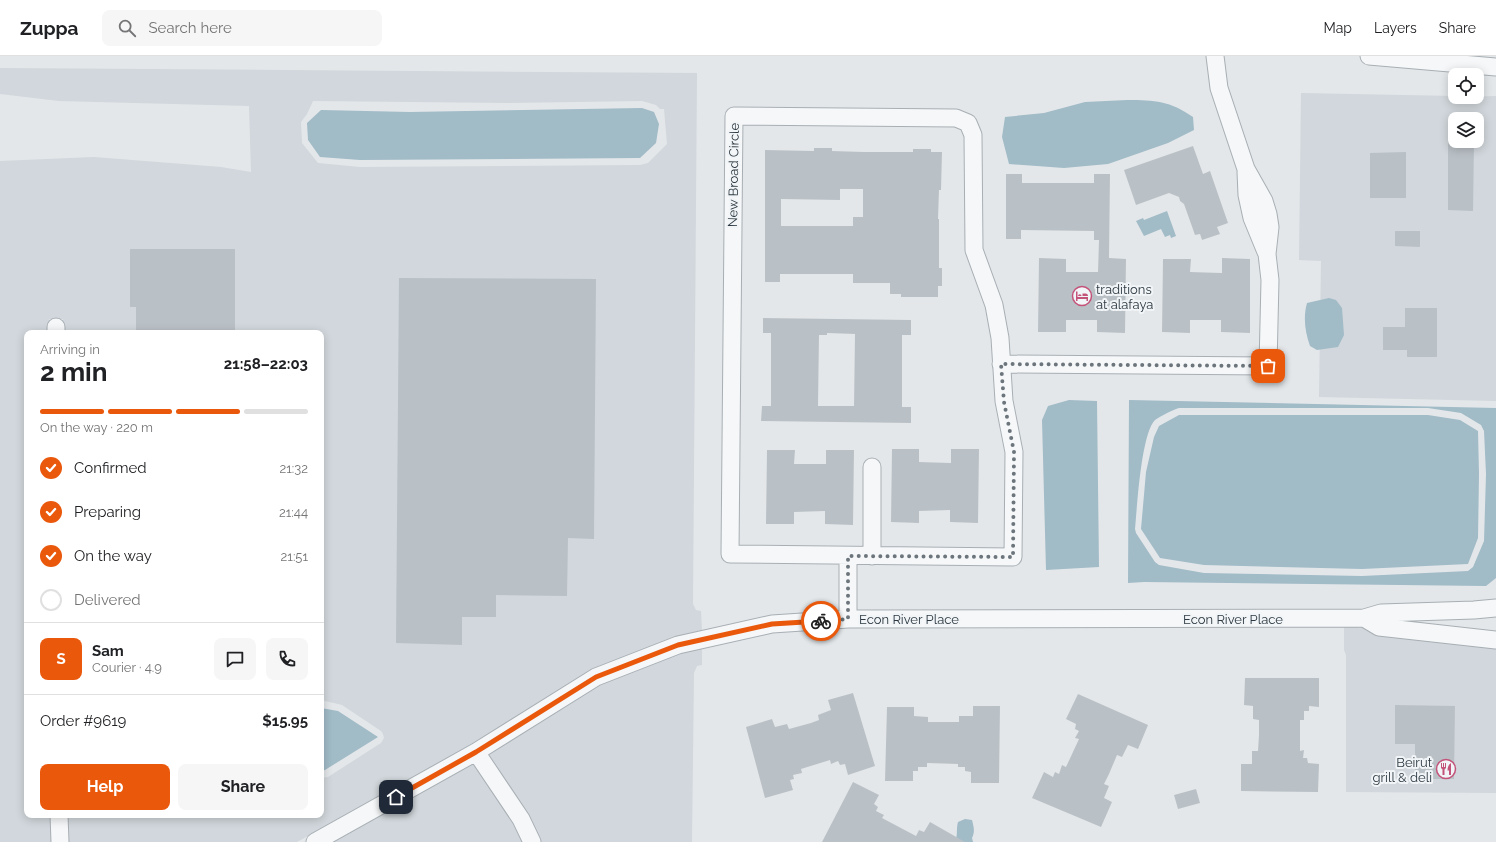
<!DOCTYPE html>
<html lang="en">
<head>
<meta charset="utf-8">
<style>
	:root { --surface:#fff; --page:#f6f6f6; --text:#202124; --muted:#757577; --line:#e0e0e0; --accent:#ea580c }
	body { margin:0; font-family:Raleway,sans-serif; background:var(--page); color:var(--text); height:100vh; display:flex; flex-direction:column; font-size:15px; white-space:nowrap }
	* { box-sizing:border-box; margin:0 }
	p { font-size:13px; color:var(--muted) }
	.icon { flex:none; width:22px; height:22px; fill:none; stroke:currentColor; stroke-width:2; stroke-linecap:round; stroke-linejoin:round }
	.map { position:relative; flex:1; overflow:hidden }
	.details { position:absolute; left:24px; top:274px; width:300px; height:488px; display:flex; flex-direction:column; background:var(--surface); border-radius:8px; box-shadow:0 2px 10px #0003 }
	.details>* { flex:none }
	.fabs { position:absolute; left:1448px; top:12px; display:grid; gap:8px }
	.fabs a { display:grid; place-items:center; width:36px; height:36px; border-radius:8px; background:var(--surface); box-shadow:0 2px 10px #0003; font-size:20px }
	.pin { position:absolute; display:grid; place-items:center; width:34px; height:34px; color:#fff; margin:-17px; border-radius:8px; box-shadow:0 2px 6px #0006 }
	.courier { position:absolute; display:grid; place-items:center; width:40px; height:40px; margin:-20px; border:3px solid #ea580c; border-radius:50%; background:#fff; color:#222; box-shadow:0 1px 5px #0007 }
	.summary em { font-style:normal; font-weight:700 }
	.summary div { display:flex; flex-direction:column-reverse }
	.summary { display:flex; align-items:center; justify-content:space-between; height:68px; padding:0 16px }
	h1 { font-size:26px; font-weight:700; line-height:30px }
	.bar { display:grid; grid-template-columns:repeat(4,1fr); gap:6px 4px; align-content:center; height:48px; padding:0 16px }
	.bar i { height:5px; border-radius:3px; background:var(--line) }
	.bar .on { background:var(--accent) }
	.bar p { grid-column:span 4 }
	.line { display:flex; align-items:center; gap:10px; padding:0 16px; border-top:1px solid var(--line) }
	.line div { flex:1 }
	.round { display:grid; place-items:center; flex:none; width:42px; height:42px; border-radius:8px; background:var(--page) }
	ol { padding:0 16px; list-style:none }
	li { display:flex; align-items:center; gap:12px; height:44px }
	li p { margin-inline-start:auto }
	li .icon { padding:4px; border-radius:50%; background:var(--accent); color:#fff; stroke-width:4 }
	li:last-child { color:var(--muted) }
	li i { width:22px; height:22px; border:2px solid var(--line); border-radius:50% }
	.cta { display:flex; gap:8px; margin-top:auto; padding:8px 16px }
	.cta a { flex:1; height:46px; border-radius:8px; background:var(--accent); color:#fff; font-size:16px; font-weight:700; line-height:46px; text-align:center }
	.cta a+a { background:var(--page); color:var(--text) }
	header { display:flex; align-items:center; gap:24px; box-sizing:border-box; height:56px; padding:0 20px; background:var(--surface); border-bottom:1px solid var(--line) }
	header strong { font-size:19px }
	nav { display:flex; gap:22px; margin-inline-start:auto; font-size:14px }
	.search { width:280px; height:36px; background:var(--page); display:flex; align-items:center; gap:10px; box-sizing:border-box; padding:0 14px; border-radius:8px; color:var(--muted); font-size:15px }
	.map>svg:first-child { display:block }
</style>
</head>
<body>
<header>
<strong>Zuppa</strong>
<div class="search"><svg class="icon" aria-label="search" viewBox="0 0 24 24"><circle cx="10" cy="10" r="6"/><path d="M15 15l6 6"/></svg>Search here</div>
<nav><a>Map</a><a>Layers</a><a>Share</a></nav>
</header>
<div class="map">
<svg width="1496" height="786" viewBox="0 0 1496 786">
	<rect width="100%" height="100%" fill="#e3e7ea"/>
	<!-- built -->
	<path fill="#d1d7dc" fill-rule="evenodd" d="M0 12 697 17 693 548 696 554 701 555 702 575 478 684 472 689 297 786H67L66 759H321V722L328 721 381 687 384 682 383 678 381 675 342 649 321 644V277H63V263H49V277H27V759H52L53 786H0V105L94 101 221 111 251 116 249 50 59 45 0 38ZM313 45 509 47 642 45 656 49 660 53H664L667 88 648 107 640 109 360 111 318 107 302 87 301 66 307 58Z
		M1301 37 1455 40V41L1496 40V345L1319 341 1321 205 1299 204ZM1455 63H1477V85H1455Z
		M1344 571H1358L1359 572 1363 571 1496 593V737L1346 736V599L1344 594Z
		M702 592V609L697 610 694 617 692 786H541L528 759 487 699 599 629 680 597Z
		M474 706 515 768 524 786H331Z"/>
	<!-- water -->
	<path fill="#a1bbc7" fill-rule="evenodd" d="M1127 44C1155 44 1170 45 1193 61L1194 74 1168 87 1108 108 1064 112 1009 108 1002 81 1005 61 1044 57 1085 46Z
		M642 52 654 56 659 68 656 87 640 102 360 104 320 101 308 84 307 67 321 54 410 56Z
		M1167 155 1176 180 1171 182 1170 179 1165 181 1161 173 1144 180 1136 165 1143 162 1144 164Z
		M1329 242 1336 244 1342 252 1344 279 1338 291 1317 294 1310 290C1305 276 1303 261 1307 247Z
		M1069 344 1097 345 1099 511 1046 514 1042 364 1048 350Z
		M1129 344 1496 352V522L1486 530 1144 526 1128 527ZM1179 352H1428L1461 357 1481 369 1484 375 1486 418 1484 485 1473 511 1468 515 1362 520 1204 517 1159 509 1155 506 1136 477 1135 473C1137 452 1141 378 1155 364 1159 361 1174 353 1179 352Z
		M1179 359H1428L1460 364 1478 375 1479 418 1478 482 1468 508 1362 513 1204 509 1160 502 1141 473 1146 416 1154 381 1159 370Z
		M321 652 338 655 378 681 325 714 321 715Z
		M965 763 972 764C974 772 975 775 972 782L973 786H955C958 780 956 773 958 766Z"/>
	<!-- building -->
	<path fill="#bac1c6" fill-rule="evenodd" d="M1448 85H1474L1473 155 1448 154Z
		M1193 90 1203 118 1210 115 1228 167 1217 171 1220 178 1202 184 1200 178 1195 179 1184 148 1180 145 1179 141 1169 137 1136 149 1124 114Z
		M814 92H832V95L864 96H913V93H931V96H942L941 134H939L938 163H939V212H942V230H938V241H901V238H890V227H853V218H780V226H765V94L814 95ZM840 133H863V161H853V170H781V143L840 144Z
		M1406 96V142H1370V97Z
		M1006 118H1022V127H1094V118H1110L1109 202 1126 203 1125 277 1097 276V264H1066V276H1038L1039 202 1066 203V216H1098L1099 184H1094V175L1021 174V183H1006Z
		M1395 175H1420V191L1395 190Z
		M130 193H235V277H136V251H130Z
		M1222 202 1250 203V277L1221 276V264H1190V277L1162 276 1163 203H1191L1190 216 1222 217Z
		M399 222 596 223 594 483 568 482 567 540 496 539V561H462V589L396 587Z
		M1405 252H1437V301H1407V294H1383V271H1405Z
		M763 262 911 264V279H902V351H911V367L761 365 762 350H771V277H763ZM827 277 855 278 854 350H818L819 279H827Z
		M892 393H919V406L951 407V393H979L978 467 950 466V454L919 455V467L891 466Z
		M767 394H795L794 408H826V394H854L853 469 825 468V455L794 456V468H766Z
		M1245 622H1319V651L1309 650V655H1304V664H1300V695L1304 694 1303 702H1307L1308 707 1319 708 1318 736 1241 735V708H1252V695H1258L1259 679V664L1253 663V650L1244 649Z
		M853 637 875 710 848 719 845 708 840 709 838 705 831 708 830 704 801 713 802 717 793 719 794 723 790 724 793 734 765 742 746 671 772 663 775 671 787 668 789 673 811 667 819 664 818 659 831 654 828 644Z
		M1078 638 1148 669 1138 693 1128 689 1122 701 1117 699 1109 718 1104 728 1109 730 1104 742 1112 746 1101 771 1032 742 1044 716 1053 721 1055 716 1059 718 1062 709 1066 711 1079 683 1075 682 1079 675 1075 673 1076 668 1066 663Z
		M1395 649 1455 650 1454 723H1415V688H1395Z
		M973 650H1000L999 727H971V716L965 715V711H958V708L927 707V711H918V715H913V725H885L887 651H914V660L928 661V666H959V660H973Z
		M853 726 879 739 874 748 878 751 876 755 884 759 882 762 916 780 919 774 924 776 930 766 965 786H822Z
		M1196 733 1200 747 1178 753 1174 739Z"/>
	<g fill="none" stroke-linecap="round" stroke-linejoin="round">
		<!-- minor casing -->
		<g stroke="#a8afb4" stroke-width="19">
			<path id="minor" d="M1369 0 1496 11
				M734 60 956 62 968 67 973 79 974 194 994 249 1000 282 1004 345 1014 396 1013 501 730 498Z
				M1246 116 1247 139 1252 162 1266 196
				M56 277V271
				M1001 308 1268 310 1270 224 1267 198 1270 171 1268 158 1264 145 1246 113 1219 32 1215 0
				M872 411V500
				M1364 562 1379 571 1496 584
				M848 563V500
				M476 696 521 763 532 786
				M59 759 60 786
				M315 786 476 696 596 621 678 589 772 568 848 563 1364 562 1381 557 1474 554 1496 552"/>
		</g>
		<!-- minor -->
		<use href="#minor" stroke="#f5f7f8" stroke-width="17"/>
	</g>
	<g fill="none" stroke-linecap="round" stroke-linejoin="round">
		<!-- done -->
		<path stroke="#6c757c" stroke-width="4" stroke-dasharray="0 7.2" d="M821 565 848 563V500L1013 501 1014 396 1004 346 1001 308 1268 310"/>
		<!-- route -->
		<path stroke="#ea580c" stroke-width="5" d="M396 741 476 696 596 621 678 589 772 568 821 565"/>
	</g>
	<!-- icons -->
	<defs>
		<g id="hotel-ring" transform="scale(1)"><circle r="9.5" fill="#f2f5f7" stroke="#c4537a" stroke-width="1.5"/><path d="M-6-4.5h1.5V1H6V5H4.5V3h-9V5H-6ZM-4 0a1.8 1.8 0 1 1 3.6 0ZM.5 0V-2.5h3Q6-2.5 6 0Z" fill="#c4537a"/></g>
		<g id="restaurant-ring" transform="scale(1)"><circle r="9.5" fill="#f2f5f7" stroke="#c4537a" stroke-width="1.5"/><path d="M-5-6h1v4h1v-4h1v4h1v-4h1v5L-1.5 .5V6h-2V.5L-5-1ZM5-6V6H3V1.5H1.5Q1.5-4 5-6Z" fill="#c4537a"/></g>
	</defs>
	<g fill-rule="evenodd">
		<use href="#hotel-ring" x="1082" y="240"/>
		<use href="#restaurant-ring" x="1446" y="713"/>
	</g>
	<g text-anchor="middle" stroke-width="4" stroke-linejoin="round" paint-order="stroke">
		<!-- street labels -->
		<g font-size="13" fill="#2c3841" stroke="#f2f5f7">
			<text transform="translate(733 119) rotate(-89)" y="5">New Broad Circle</text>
			<text x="909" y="568">Econ River Place</text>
			<text x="1233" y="568">Econ River Place</text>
		</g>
		<!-- poi labels -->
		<g font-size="13" fill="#2c3841" stroke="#f2f5f7" text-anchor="start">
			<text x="1096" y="238">traditions<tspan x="1096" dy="15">at alafaya</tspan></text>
			<text x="1432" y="711" text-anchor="end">Beirut<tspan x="1432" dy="15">grill &amp; deli</tspan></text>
		</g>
	</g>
</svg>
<div class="fabs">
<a><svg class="icon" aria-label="locate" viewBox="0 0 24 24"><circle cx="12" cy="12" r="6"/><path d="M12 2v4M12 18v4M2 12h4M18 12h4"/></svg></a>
<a><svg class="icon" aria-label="layers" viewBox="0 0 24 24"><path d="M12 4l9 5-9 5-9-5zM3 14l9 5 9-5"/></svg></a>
</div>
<div class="pin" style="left:1268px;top:310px;background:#ea580c"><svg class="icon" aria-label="bag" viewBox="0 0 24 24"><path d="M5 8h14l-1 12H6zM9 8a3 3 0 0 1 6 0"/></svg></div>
<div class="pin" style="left:396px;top:741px;background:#1f2937"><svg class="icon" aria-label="home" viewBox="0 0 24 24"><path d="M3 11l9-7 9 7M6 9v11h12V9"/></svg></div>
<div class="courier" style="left:821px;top:565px"><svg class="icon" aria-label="bike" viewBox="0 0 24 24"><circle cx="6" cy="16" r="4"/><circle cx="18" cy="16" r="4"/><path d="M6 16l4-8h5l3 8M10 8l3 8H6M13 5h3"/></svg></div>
<section class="details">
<div class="summary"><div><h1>2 min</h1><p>Arriving in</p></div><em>21:58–22:03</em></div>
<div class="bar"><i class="on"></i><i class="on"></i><i class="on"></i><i></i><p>On the way · 220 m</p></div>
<ol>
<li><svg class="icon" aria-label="check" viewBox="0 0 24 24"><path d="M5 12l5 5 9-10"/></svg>Confirmed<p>21:32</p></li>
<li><svg class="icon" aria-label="check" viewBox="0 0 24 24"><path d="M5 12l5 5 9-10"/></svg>Preparing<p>21:44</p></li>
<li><svg class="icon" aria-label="check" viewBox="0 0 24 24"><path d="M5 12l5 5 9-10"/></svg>On the way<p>21:51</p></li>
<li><i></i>Delivered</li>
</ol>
<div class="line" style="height:72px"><b class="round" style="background:var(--accent);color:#fff">S</b><div><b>Sam</b><p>Courier · 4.9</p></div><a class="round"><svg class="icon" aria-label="chat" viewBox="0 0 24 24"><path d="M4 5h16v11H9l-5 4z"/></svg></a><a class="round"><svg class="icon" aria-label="phone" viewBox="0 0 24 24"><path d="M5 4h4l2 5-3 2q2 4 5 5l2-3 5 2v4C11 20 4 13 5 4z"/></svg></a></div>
<div class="line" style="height:52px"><div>Order #9619</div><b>$15.95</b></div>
<div class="cta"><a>Help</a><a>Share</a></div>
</section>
</div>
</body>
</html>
